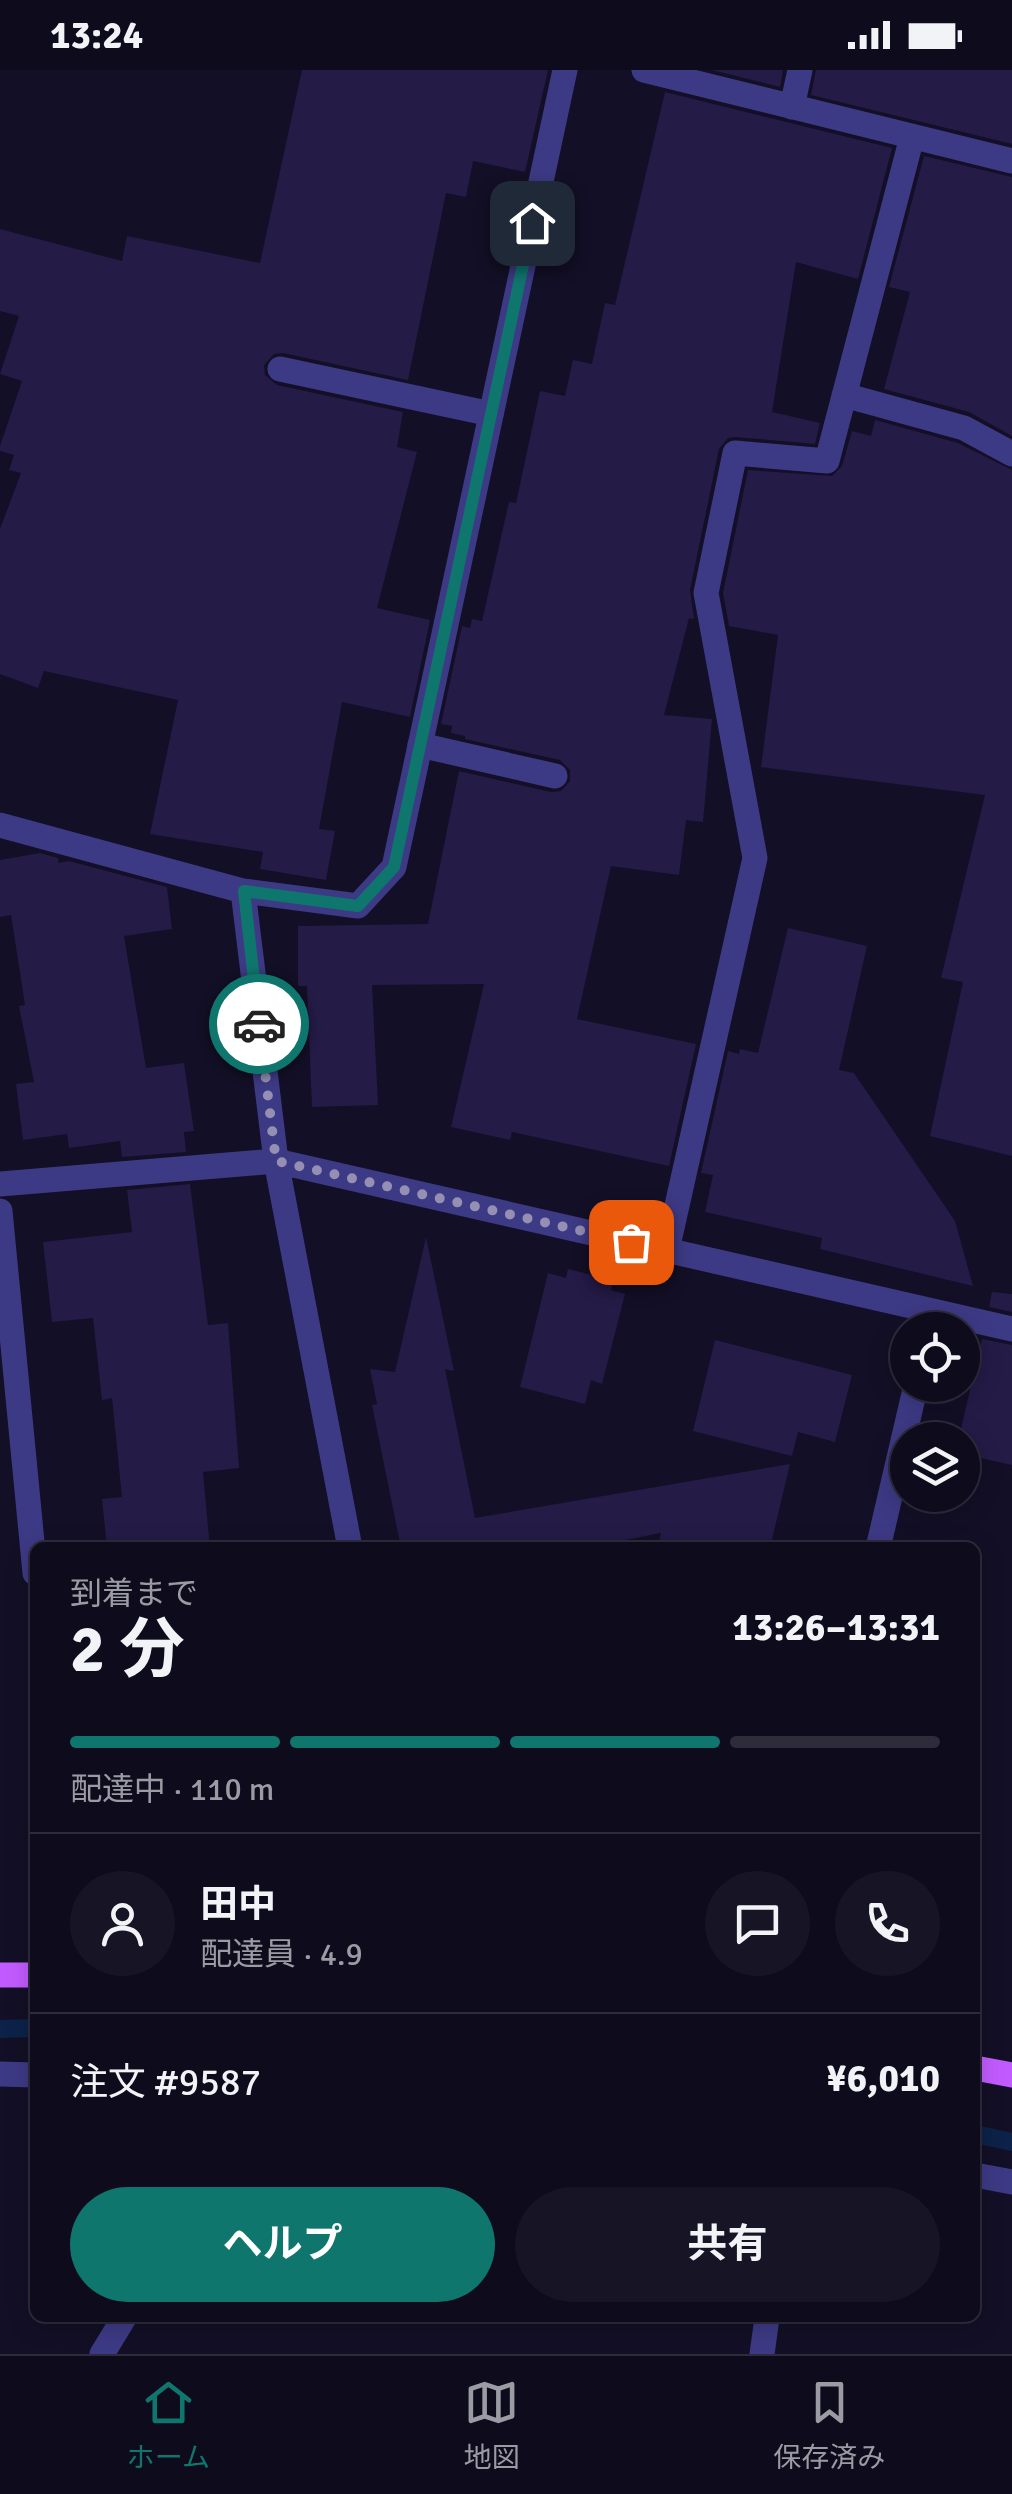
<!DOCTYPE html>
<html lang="ja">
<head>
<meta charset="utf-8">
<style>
	:root { --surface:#0e0b1c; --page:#171425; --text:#f1f3f6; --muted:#9b9ba3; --line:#2e2b3b; --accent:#0f766e }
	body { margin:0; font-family:Signika,"Noto Sans JP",sans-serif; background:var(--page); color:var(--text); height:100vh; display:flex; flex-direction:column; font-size:38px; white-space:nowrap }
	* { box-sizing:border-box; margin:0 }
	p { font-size:32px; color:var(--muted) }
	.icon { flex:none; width:55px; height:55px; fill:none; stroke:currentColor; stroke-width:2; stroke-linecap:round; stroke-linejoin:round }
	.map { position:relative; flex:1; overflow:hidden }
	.drawer { position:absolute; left:30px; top:1472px; width:950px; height:780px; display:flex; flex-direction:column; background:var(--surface); border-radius:15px; box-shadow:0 5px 25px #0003,0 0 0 2px var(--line) }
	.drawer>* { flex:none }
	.fabs { position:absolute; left:890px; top:1242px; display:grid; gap:20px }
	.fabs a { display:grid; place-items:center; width:90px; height:90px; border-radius:50%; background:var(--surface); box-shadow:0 5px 25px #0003,0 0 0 2px var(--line); font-size:50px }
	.pin { position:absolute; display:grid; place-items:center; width:85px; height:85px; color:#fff; margin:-42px; border-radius:20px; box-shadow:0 5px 15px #0006 }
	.courier { position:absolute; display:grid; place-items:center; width:100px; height:100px; margin:-50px; border:8px solid #0f766e; border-radius:50%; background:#fff; color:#222; box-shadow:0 2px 12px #0007 }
	.overview em { font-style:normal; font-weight:700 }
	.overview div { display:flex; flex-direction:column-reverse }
	.overview { display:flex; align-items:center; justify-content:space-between; height:170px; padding:0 40px }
	h1 { font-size:65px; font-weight:700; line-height:75px }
	.bar { display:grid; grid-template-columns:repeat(4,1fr); gap:15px 10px; align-content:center; height:120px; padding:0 40px }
	.bar i { height:12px; border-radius:8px; background:var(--line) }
	.bar .active { background:var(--accent) }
	.bar p { grid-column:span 4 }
	.line { display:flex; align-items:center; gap:25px; padding:0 40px; border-top:2px solid var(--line) }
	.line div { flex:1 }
	.round { display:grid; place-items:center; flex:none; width:105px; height:105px; border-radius:52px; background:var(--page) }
	.button { display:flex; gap:20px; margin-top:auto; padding:20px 40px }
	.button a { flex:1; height:115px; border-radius:60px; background:var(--accent); color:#fff; font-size:40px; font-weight:700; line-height:115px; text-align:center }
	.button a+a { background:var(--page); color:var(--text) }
	.status { display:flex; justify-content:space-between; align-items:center; height:70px; padding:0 50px; background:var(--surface); direction:ltr }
	.status svg { height:28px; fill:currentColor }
	.menu { display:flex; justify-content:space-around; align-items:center; height:140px; border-top:2px solid var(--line); background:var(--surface); font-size:28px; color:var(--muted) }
	.menu a { display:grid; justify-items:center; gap:5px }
	.menu .active { color:var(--accent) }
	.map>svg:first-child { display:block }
</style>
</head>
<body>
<div class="status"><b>13:24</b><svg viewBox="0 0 49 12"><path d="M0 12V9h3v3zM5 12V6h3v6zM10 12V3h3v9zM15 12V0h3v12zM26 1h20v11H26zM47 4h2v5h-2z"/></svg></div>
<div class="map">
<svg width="1012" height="2284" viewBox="0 0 1012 2284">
	<rect width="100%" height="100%" fill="#130f26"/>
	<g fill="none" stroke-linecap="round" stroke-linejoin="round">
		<!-- stream -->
		<path stroke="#0c2248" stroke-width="18" d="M0 1959 35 1958
			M975 2064 1012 2072"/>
	</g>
	<!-- building -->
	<path fill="#241b47" d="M302 0H548L525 102 473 91 466 127 446 123 408 310 283 283 274 284 264 295 265 305 277 315 403 342 397 377 417 382 377 538 430 550 410 647 342 632 319 759 335 761 326 810 260 799 263 782 150 764 178 630 44 601 38 618 0 604V459L21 403 9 400 14 385 0 381V376L22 311 0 304 19 246 0 241V159L122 191 127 166 260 193Z
		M712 0H783L780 17Z
		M816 0H1012V74L811 25Z
		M665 22 892 78 858 209 796 192 772 342 820 353 815 374 736 367 728 368 719 379 690 520 694 549 689 548 664 645 712 649 703 752 686 750 679 805 611 796 577 949 696 974 669 1096 512 1062 510 1070 451 1057 484 914 372 915 378 1035 312 1037 307 916H298V856L428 854 459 701 551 722 561 721 570 711V700L560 690 465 669V666L451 663 452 656 441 654 462 556 470 558 472 549 482 551 509 432 516 433 540 321 565 326 573 290 592 294 605 233 615 235Z
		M924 86 1012 107V366L969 342 884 319 910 222 889 217Z
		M875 350 958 373 1012 400V1086L930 1066 963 912 941 908 985 725 761 697 778 565 729 556 723 523 748 400 832 406 842 396 852 361 871 366Z
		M40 783 58 788 59 793 69 791 167 817 172 859 124 866 146 998 184 993 194 1061 184 1062 186 1082 122 1087 120 1071 69 1078 67 1064 23 1070 16 1014 34 1012 19 936 25 935 11 845 0 847V790Z
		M788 858 867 876 839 1000 854 1003 955 1151 973 1216 820 1179 822 1168 705 1142 713 1105 701 1103 728 981 739 984 740 979 758 983Z
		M190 1114 208 1255 228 1253 239 1398 203 1402 210 1478H107L102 1429 122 1427 112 1328 102 1330 93 1248 52 1252 43 1172 132 1162 127 1120Z
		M426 1167 454 1301 445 1299 475 1448 790 1394 770 1478H658L661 1463 584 1478H401L372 1335 377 1334 370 1299 395 1302Z
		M568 1199 613 1210 611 1220 625 1224 602 1314 591 1310 585 1334 520 1317 548 1203 566 1208Z
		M992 1222 1012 1224V1242L989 1237Z
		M982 1269 1012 1275V1395L962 1384V1354Z
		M715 1270 852 1305 835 1372 798 1362 792 1386 693 1361Z"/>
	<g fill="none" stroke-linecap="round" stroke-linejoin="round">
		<!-- service -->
		<path stroke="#3d3a85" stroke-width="25" d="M280 299 491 344
			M844 325 964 358 1012 384
			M420 675 555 706
			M667 1180 755 788 706 523 735 383 827 391 912 67"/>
		<!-- minor -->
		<path stroke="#3d3a85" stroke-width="25" d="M644 0 1012 91
			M792 37 800 0
			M0 755 243 821 358 836 394 797 565 0
			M243 821 276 1091 350 1478
			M0 1114 276 1091 1012 1259
			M0 1141 35 1503
			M878 1478 916 1315
			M0 2004 35 2005
			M975 2105 1012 2112
			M102 2284 124 2248
			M762 2284 767 2248"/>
		<!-- primary -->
		<path stroke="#c25bff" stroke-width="25" d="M0 1905H35
			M975 1998 1012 2005"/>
	</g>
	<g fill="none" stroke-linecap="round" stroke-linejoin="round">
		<!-- done -->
		<path stroke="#948fb3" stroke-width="10" stroke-dasharray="0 18" d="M259 954 276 1091 631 1172"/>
		<!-- route -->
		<path stroke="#0f766e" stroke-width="12" d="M259 954 244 821 358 836 394 797 532 153"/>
	</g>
</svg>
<div class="fabs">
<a><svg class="icon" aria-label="locate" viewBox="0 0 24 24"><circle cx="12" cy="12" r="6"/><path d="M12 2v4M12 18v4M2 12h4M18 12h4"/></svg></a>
<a><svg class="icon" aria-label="layers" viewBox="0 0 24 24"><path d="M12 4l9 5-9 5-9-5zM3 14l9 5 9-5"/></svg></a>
</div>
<div class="pin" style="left:631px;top:1172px;background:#ea580c"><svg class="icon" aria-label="bag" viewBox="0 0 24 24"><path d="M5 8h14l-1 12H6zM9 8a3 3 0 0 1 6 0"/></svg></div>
<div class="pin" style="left:532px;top:153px;background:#1f2937"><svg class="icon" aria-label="home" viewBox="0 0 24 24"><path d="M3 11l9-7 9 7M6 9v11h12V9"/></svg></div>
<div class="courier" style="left:259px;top:954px"><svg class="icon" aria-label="car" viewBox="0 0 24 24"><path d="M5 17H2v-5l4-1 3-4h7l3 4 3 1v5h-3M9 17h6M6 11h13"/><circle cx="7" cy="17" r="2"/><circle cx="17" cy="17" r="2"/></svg></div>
<section class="drawer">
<div class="overview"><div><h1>2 分</h1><p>到着まで</p></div><em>13:26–13:31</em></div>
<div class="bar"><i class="active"></i><i class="active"></i><i class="active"></i><i></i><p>配達中 · 110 m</p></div>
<div class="line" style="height:180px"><a class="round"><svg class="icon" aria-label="person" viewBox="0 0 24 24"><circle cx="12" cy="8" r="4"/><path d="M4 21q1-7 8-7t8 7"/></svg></a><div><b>田中</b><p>配達員 · 4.9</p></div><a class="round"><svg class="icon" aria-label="chat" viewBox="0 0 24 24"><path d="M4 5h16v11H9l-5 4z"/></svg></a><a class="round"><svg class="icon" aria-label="phone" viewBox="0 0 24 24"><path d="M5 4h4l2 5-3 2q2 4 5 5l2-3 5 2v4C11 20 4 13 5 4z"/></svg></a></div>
<div class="line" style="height:130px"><div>注文 #9587</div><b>¥6,010</b></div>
<div class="button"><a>ヘルプ</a><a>共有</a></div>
</section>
</div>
<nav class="menu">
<a class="active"><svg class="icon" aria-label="home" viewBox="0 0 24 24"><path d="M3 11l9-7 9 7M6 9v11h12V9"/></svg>ホーム</a>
<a><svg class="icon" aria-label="map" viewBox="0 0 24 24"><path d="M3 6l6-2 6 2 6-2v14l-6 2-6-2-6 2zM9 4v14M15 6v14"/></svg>地図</a>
<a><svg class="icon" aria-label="saved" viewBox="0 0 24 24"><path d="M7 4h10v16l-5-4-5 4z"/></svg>保存済み</a>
</nav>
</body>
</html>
